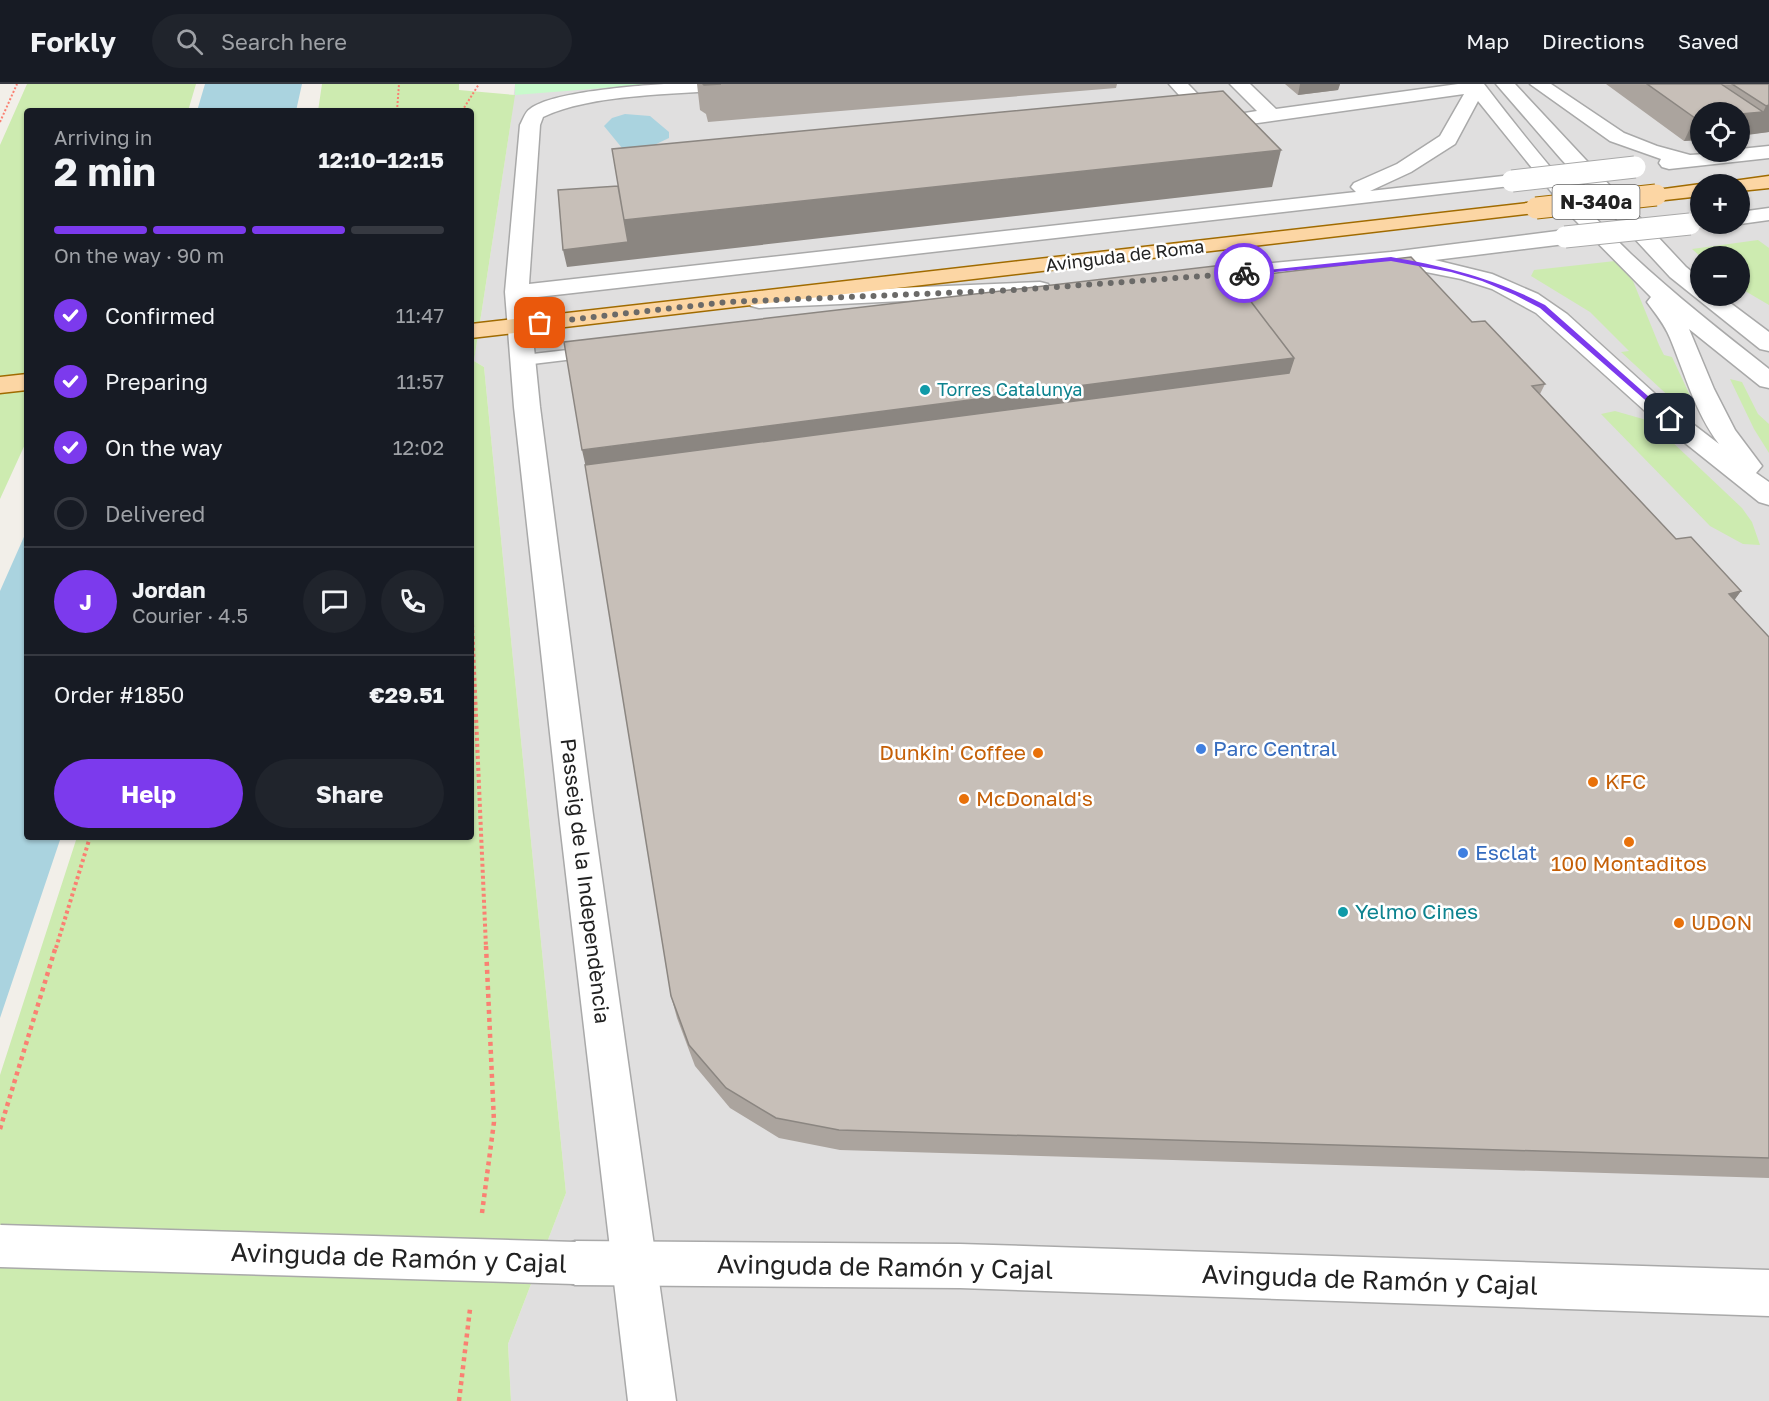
<!DOCTYPE html>
<html lang="en">
<head>
<meta charset="utf-8">
<style>
	:root { --surface:#171b24; --page:#20242c; --text:#f1f3f6; --muted:#9ea1a6; --line:#363941; --accent:#7c3aed }
	body { margin:0; font-family:"Golos Text",sans-serif; background:var(--page); color:var(--text); height:100vh; display:flex; flex-direction:column; font-size:22px; white-space:nowrap }
	* { box-sizing:border-box; margin:0 }
	p { font-size:20px; color:var(--muted) }
	.icon { flex:none; width:33px; height:33px; fill:none; stroke:currentColor; stroke-width:2; stroke-linecap:round; stroke-linejoin:round }
	.map { position:relative; flex:1; overflow:hidden }
	.side { position:absolute; left:24px; top:24px; width:450px; height:732px; display:flex; flex-direction:column; background:var(--surface); border-radius:6px; box-shadow:0 2px 4px #0004 }
	.side>* { flex:none }
	.buttons { position:absolute; left:1690px; top:18px; display:grid; gap:12px }
	.buttons a { display:grid; place-items:center; width:60px; height:60px; border-radius:50%; background:var(--surface); box-shadow:0 2px 4px #0004; font-size:30px }
	.pin { position:absolute; display:grid; place-items:center; width:51px; height:51px; color:#fff; margin:-26px; border-radius:12px; box-shadow:0 3px 9px #0006 }
	.courier { position:absolute; display:grid; place-items:center; width:60px; height:60px; margin:-30px; border:4px solid #7c3aed; border-radius:50%; background:#fff; color:#222; box-shadow:0 2px 8px #0007 }
	.head em { font-style:normal; font-weight:700 }
	.head div { display:flex; flex-direction:column-reverse }
	.head { display:flex; align-items:center; justify-content:space-between; height:102px; padding:0 30px }
	h1 { font-size:39px; font-weight:700; line-height:45px }
	.bar { display:grid; grid-template-columns:repeat(4,1fr); gap:9px 6px; align-content:center; height:72px; padding:0 30px }
	.bar i { height:8px; border-radius:4px; background:var(--line) }
	.bar .current { background:var(--accent) }
	.bar p { grid-column:span 4 }
	.line { display:flex; align-items:center; gap:15px; padding:0 30px; border-top:2px solid var(--line) }
	.line div { flex:1 }
	.round { display:grid; place-items:center; flex:none; width:63px; height:63px; border-radius:32px; background:var(--page) }
	ol { padding:0 30px; list-style:none }
	li { display:flex; align-items:center; gap:18px; height:66px }
	li p { margin-inline-start:auto }
	li .icon { padding:6px; border-radius:50%; background:var(--accent); color:#fff; stroke-width:4 }
	li:last-child { color:var(--muted) }
	li i { width:33px; height:33px; border:3px solid var(--line); border-radius:50% }
	.action { display:flex; gap:12px; margin-top:auto; padding:12px 30px }
	.action a { flex:1; height:69px; border-radius:36px; background:var(--accent); color:#fff; font-size:24px; font-weight:700; line-height:69px; text-align:center }
	.action a+a { background:var(--page); color:var(--text) }
	header { display:flex; align-items:center; gap:36px; box-sizing:border-box; height:84px; padding:0 30px; background:var(--surface); border-bottom:2px solid var(--line) }
	header strong { font-size:28px }
	nav { display:flex; gap:33px; margin-inline-start:auto; font-size:21px }
	.search { width:420px; height:54px; background:var(--page); display:flex; align-items:center; gap:15px; box-sizing:border-box; padding:0 21px; border-radius:33px; color:var(--muted); font-size:22px }
	.map>svg:first-child { display:block }
</style>
</head>
<body>
<header>
<strong>Forkly</strong>
<div class="search"><svg class="icon" aria-label="search" viewBox="0 0 24 24"><circle cx="10" cy="10" r="6"/><path d="M15 15l6 6"/></svg>Search here</div>
<nav><a>Map</a><a>Directions</a><a>Saved</a></nav>
</header>
<div class="map">
<svg width="1769" height="1317" viewBox="0 0 1769 1317">
	<rect width="100%" height="100%" fill="#f2efe9"/>
	<!-- residential -->
	<path fill="#e0dfdf" fill-rule="evenodd" d="M515 0H1769V1317H511L508 1260 566 1109 484 283 474 277 510 43ZM1701 28H1740V68H1701ZM1701 100H1740V140H1701ZM1701 172H1740V212H1701Z"/>
	<!-- grass -->
	<path fill="#cdebb0" d="M27 0H196L188 27H27V356L0 415V61Z
		M322 0H459V6L515 11 474 277 484 283 566 1109 508 1260 511 1317H0V991L77 753H471V27H318Z
		M1758 156 1769 164V221L1740 204V172L1701 173 1692 165Z
		M1615 177 1633 197 1659 261 1664 271 1672 273 1693 318H1675L1621 268 1629 267 1590 228 1531 192 1534 186Z
		M1730 295 1742 298 1758 330 1769 340V369L1754 345Z
		M1615 327 1650 337 1742 424 1752 438 1760 461 1743 460 1710 442 1601 330Z"/>
	<!-- park -->
	<path fill="#c8facc" d="M515 0H655L515 11Z"/>
	<!-- water -->
	<path fill="#aad3df" d="M205 0H302L296 27H197Z
		M625 30 650 32 669 48V54L652 62 622 64 604 42 612 34Z
		M27 446V753H61L0 934V507Z"/>
	<g fill="none" stroke-linecap="round" stroke-linejoin="round">
		<!-- service casing -->
		<g stroke="#a9a9a9" stroke-width="3">
			<path id="service" d="M576 265 593 270 598 285 595 289H583L579 277 574 275 524 281 518 280 515 276 518 272 524 271Z"/>
		</g>
		<!-- minor casing -->
		<g stroke="#a9a9a9" stroke-width="3">
			<path id="minor" d="M664 0H740L738 4 731 6C677 10 590 10 543 33L540 41 529 200 1356 108 1351 103 1354 99 1397 80 1440 52 1464 10 1215 45 1208 43 1169 0H1188L1220 33 1257 27 1230 0H1250L1276 25 1458 0H1484C1530 60 1577 118 1631 170 1675 211 1722 248 1769 285V304L1760 302 1689 245 1714 305 1735 346 1762 382 1756 389 1769 398V421L1759 418 1645 327 1536 229 1492 205 1461 195 1411 185 1408 180 1187 201 1179 199 1176 194 1179 189 1187 187 1391 168 1565 146 1573 148 1576 153 1573 158 1565 160 1435 176 1492 190 1538 210 1567 230 1663 317 1719 360C1695 328 1685 290 1670 254 1665 241 1655 229 1647 218L1651 213 1570 131 1478 17 1455 60 1411 88 1370 107 1512 91 1519 93 1522 97 1519 101 529 214 540 323 593 731 676 1317H628L559 731 514 323 505 208 520 41C523 36 525 28 530 25 551 8 635 2 664 0Z
				M1496 0H1515L1686 183 1701 195V212H1721L1769 248V267L1760 265 1670 193 1561 75Z
				M1530 0H1551L1624 49 1657 62 1690 71 1740 68V65L1769 62V74L1669 85 1662 83 1659 79 1661 75 1610 57Z
				M1769 124V136L1740 140H1736H1740V128Z
				M1040 198 1048 200 1051 205 1048 210 759 224 751 222 747 217 751 212 759 210Z"/>
		</g>
		<!-- tertiary casing -->
		<g stroke="#a9a9a9" stroke-width="3">
			<path id="tertiary" d="M575 1157 960 1160 1769 1186V1232L960 1204 575 1201 559 1195 553 1179 559 1163Z"/>
		</g>
		<!-- primary casing -->
		<g stroke="#a06b00" stroke-width="3">
			<path id="primary" d="M1769 92V104L1740 107V100H1730L1733 97Z
				M1701 100H1704H1701V112L1656 117 1649 115 1646 111 1649 107Z
				M1536 118 1543 120 1547 124 1543 128 471 254V240Z
				M27 290V306L0 309V293Z"/>
		</g>
		<!-- path-far2 -->
		<path stroke="#fa8072" stroke-width="2" stroke-dasharray="2 2" stroke-linecap="butt" d="M397 27 399 0
			M462 27 479 0
			M0 38 17 0"/>
		<!-- path-far1 -->
		<path stroke="#fa8072" stroke-width="4" stroke-dasharray="3 3" stroke-linecap="butt" d="M471 516 486 864
			M56 864 90 753"/>
		<!-- path -->
		<path stroke="#fa8072" stroke-width="4.5" stroke-dasharray="4 4" stroke-linecap="butt" d="M0 1045 56 862
			M482 1129 494 1038 486 862
			M459 1317 470 1225"/>
		<!-- service -->
		<use href="#service" fill="#fff" fill-rule="evenodd"/>
		<!-- minor -->
		<use href="#minor" fill="#fff" fill-rule="evenodd"/>
		<!-- tertiary -->
		<use href="#tertiary" fill="#fff" fill-rule="evenodd"/>
		<!-- primary -->
		<use href="#primary" fill="#fcd6a4" fill-rule="evenodd"/>
		<!-- minor-bridge casing -->
		<g stroke="#a9a9a9" stroke-width="23" stroke-linecap="butt">
			<path id="minor-bridge" d="M1512 97 1635 83
				M1565 153 1690 140"/>
		</g>
		<!-- tertiary-bridge casing -->
		<g stroke="#a9a9a9" stroke-width="45" stroke-linecap="butt">
			<path id="tertiary-bridge" d="M0 1162 575 1179"/>
		</g>
		<!-- primary-bridge casing -->
		<g stroke="#a06b00" stroke-width="23" stroke-linecap="butt">
			<path id="primary-bridge" d="M1536 124 1656 111"/>
		</g>
		<!-- minor-bridge -->
		<use href="#minor-bridge" stroke="#fff" stroke-width="21"/>
		<!-- tertiary-bridge -->
		<use href="#tertiary-bridge" stroke="#fff" stroke-width="42"/>
		<!-- primary-bridge -->
		<use href="#primary-bridge" stroke="#fcd6a4" stroke-width="21"/>
	</g>
	<!-- wall -->
	<path fill="#aba49e" d="M697 0H1117L1116 4 708 38 706 30 700 26Z
		M1285 0H1340L1338 6 1298 11Z
		M1606 0H1769V48L1684 57Z
		M1233 194 1472 238 1545 300 1540 310 1676 455 1741 507 1734 516 1769 553V1094L840 1066 779 1054 730 1024 695 982 677 934 671 912Z"/>
	<!-- shaded-wall -->
	<path fill="#8b8681" d="M1300 0H1340L1338 6 1298 11Z
		M1769 21V48L1740 52V30L1763 28 1766 22Z
		M1695 34H1701V56L1684 57Z
		M1281 66 1272 103 567 183 563 166 624 136Z
		M1294 274 1282 314 591 406 582 366Z
		M1741 507 1723 532 1729 510Z"/>
	<!-- building -->
	<path fill="#c7bfb8" stroke="#8b8681" stroke-width="1.5" d="M703 0H721L704 1Z
		M1647 0H1721L1763 28 1740 30V28H1701V34H1695Z
		M1732 0H1769V21L1766 22Z
		M1223 7 1281 66 624 136 612 65Z
		M618 102 628 158 563 166 558 106Z
		M1411 173 1472 238 1485 237 1545 300 1532 302 1676 455 1691 453 1741 507 1729 510 1769 553V1074L839 1046 776 1034 726 1004 689 961 671 912 585 381 1289 289 1294 274 1233 194Z
		M1223 181 1294 274 582 366 564 258Z"/>
	<!-- route -->
	<path fill="#7c3aed" d="M1391 173C1447 183 1494 194 1545 221L1674 335 1668 336 1540 224 1515 211 1482 197 1451 188 1391 177 1244 191 1240 189Z"/>
	<g fill="none" stroke-linecap="round" stroke-linejoin="round">
		<!-- done -->
		<path stroke="#6b6a68" stroke-width="6" stroke-dasharray="0 10.8" d="M540 239 727 218 1016 206 1244 189"/>
	</g>
	<!-- markers -->
	<g fill="#0f9aa8" stroke="#fff" stroke-width="2">
		<circle cx="925" cy="306" r="6"/>
		<circle cx="1343" cy="828" r="6"/>
	</g>
	<g fill="#3f7fe0" stroke="#fff" stroke-width="2">
		<circle cx="1201" cy="665" r="6"/>
		<circle cx="1463" cy="769" r="6"/>
	</g>
	<g fill="#e8710a" stroke="#fff" stroke-width="2">
		<circle cx="1038" cy="669" r="6"/>
		<circle cx="1593" cy="698" r="6"/>
		<circle cx="964" cy="715" r="6"/>
		<circle cx="1629" cy="758" r="6"/>
		<circle cx="1679" cy="839" r="6"/>
	</g>
	<g text-anchor="middle" stroke-width="5" stroke-linejoin="round" paint-order="stroke">
		<!-- far-street labels -->
		<g font-size="18" fill="#222" stroke="#fff">
			<text transform="translate(1125 172) rotate(-7)" y="6">Avinguda de Roma</text>
		</g>
		<!-- far-culture labels -->
		<g font-size="18" fill="#0d838f" stroke="#fff" text-anchor="start">
			<text x="937" y="312">Torres Catalunya</text>
		</g>
		<!-- shield labels -->
		<rect fill="#fff" stroke="#646464" stroke-width="1.5" x="1552.5" y="101" width="87" height="34" rx="4.5"/>
		<g font-size="20" font-weight="bold" fill="#222">
			<text x="1596" y="125">N-340a</text>
		</g>
		<!-- shop labels -->
		<g font-size="21" fill="#366cbe" stroke="#fff" text-anchor="start">
			<text x="1213" y="672">Parc Central</text>
			<text x="1475" y="776">Esclat</text>
		</g>
		<!-- food labels -->
		<g font-size="21" fill="#c56008" stroke="#fff" text-anchor="start">
			<text x="1026" y="676" text-anchor="end">Dunkin' Coffee</text>
			<text x="1605" y="705">KFC</text>
			<text x="976" y="722">McDonald's</text>
			<text x="1629" y="787" text-anchor="middle">100 Montaditos</text>
			<text x="1691" y="846">UDON</text>
		</g>
		<!-- street labels -->
		<g font-size="21" fill="#222" stroke="#fff">
			<text transform="translate(585 797) rotate(83)" y="7">Passeig de la Independència</text>
		</g>
		<!-- culture labels -->
		<g font-size="21" fill="#0d838f" stroke="#fff" text-anchor="start">
			<text x="1355" y="835">Yelmo Cines</text>
		</g>
		<!-- near-street labels -->
		<g font-size="26" fill="#222" stroke="#fff">
			<text transform="translate(399 1174) rotate(2)" y="9">Avinguda de Ramón y Cajal</text>
			<text transform="translate(885 1183) rotate(1)" y="9">Avinguda de Ramón y Cajal</text>
			<text transform="translate(1370 1196) rotate(2)" y="9">Avinguda de Ramón y Cajal</text>
		</g>
	</g>
</svg>
<div class="buttons">
<a><svg class="icon" aria-label="locate" viewBox="0 0 24 24"><circle cx="12" cy="12" r="6"/><path d="M12 2v4M12 18v4M2 12h4M18 12h4"/></svg></a>
<a>+</a>
<a>−</a>
</div>
<div class="pin" style="left:540px;top:239px;background:#ea580c"><svg class="icon" aria-label="bag" viewBox="0 0 24 24"><path d="M5 8h14l-1 12H6zM9 8a3 3 0 0 1 6 0"/></svg></div>
<div class="pin" style="left:1670px;top:335px;background:#1f2937"><svg class="icon" aria-label="home" viewBox="0 0 24 24"><path d="M3 11l9-7 9 7M6 9v11h12V9"/></svg></div>
<div class="courier" style="left:1244px;top:189px"><svg class="icon" aria-label="bike" viewBox="0 0 24 24"><circle cx="6" cy="16" r="4"/><circle cx="18" cy="16" r="4"/><path d="M6 16l4-8h5l3 8M10 8l3 8H6M13 5h3"/></svg></div>
<section class="side">
<div class="head"><div><h1>2 min</h1><p>Arriving in</p></div><em>12:10–12:15</em></div>
<div class="bar"><i class="current"></i><i class="current"></i><i class="current"></i><i></i><p>On the way · 90 m</p></div>
<ol>
<li><svg class="icon" aria-label="check" viewBox="0 0 24 24"><path d="M5 12l5 5 9-10"/></svg>Confirmed<p>11:47</p></li>
<li><svg class="icon" aria-label="check" viewBox="0 0 24 24"><path d="M5 12l5 5 9-10"/></svg>Preparing<p>11:57</p></li>
<li><svg class="icon" aria-label="check" viewBox="0 0 24 24"><path d="M5 12l5 5 9-10"/></svg>On the way<p>12:02</p></li>
<li><i></i>Delivered</li>
</ol>
<div class="line" style="height:108px"><b class="round" style="background:var(--accent);color:#fff">J</b><div><b>Jordan</b><p>Courier · 4.5</p></div><a class="round"><svg class="icon" aria-label="chat" viewBox="0 0 24 24"><path d="M4 5h16v11H9l-5 4z"/></svg></a><a class="round"><svg class="icon" aria-label="phone" viewBox="0 0 24 24"><path d="M5 4h4l2 5-3 2q2 4 5 5l2-3 5 2v4C11 20 4 13 5 4z"/></svg></a></div>
<div class="line" style="height:78px"><div>Order #1850</div><b>€29.51</b></div>
<div class="action"><a>Help</a><a>Share</a></div>
</section>
</div>
</body>
</html>
